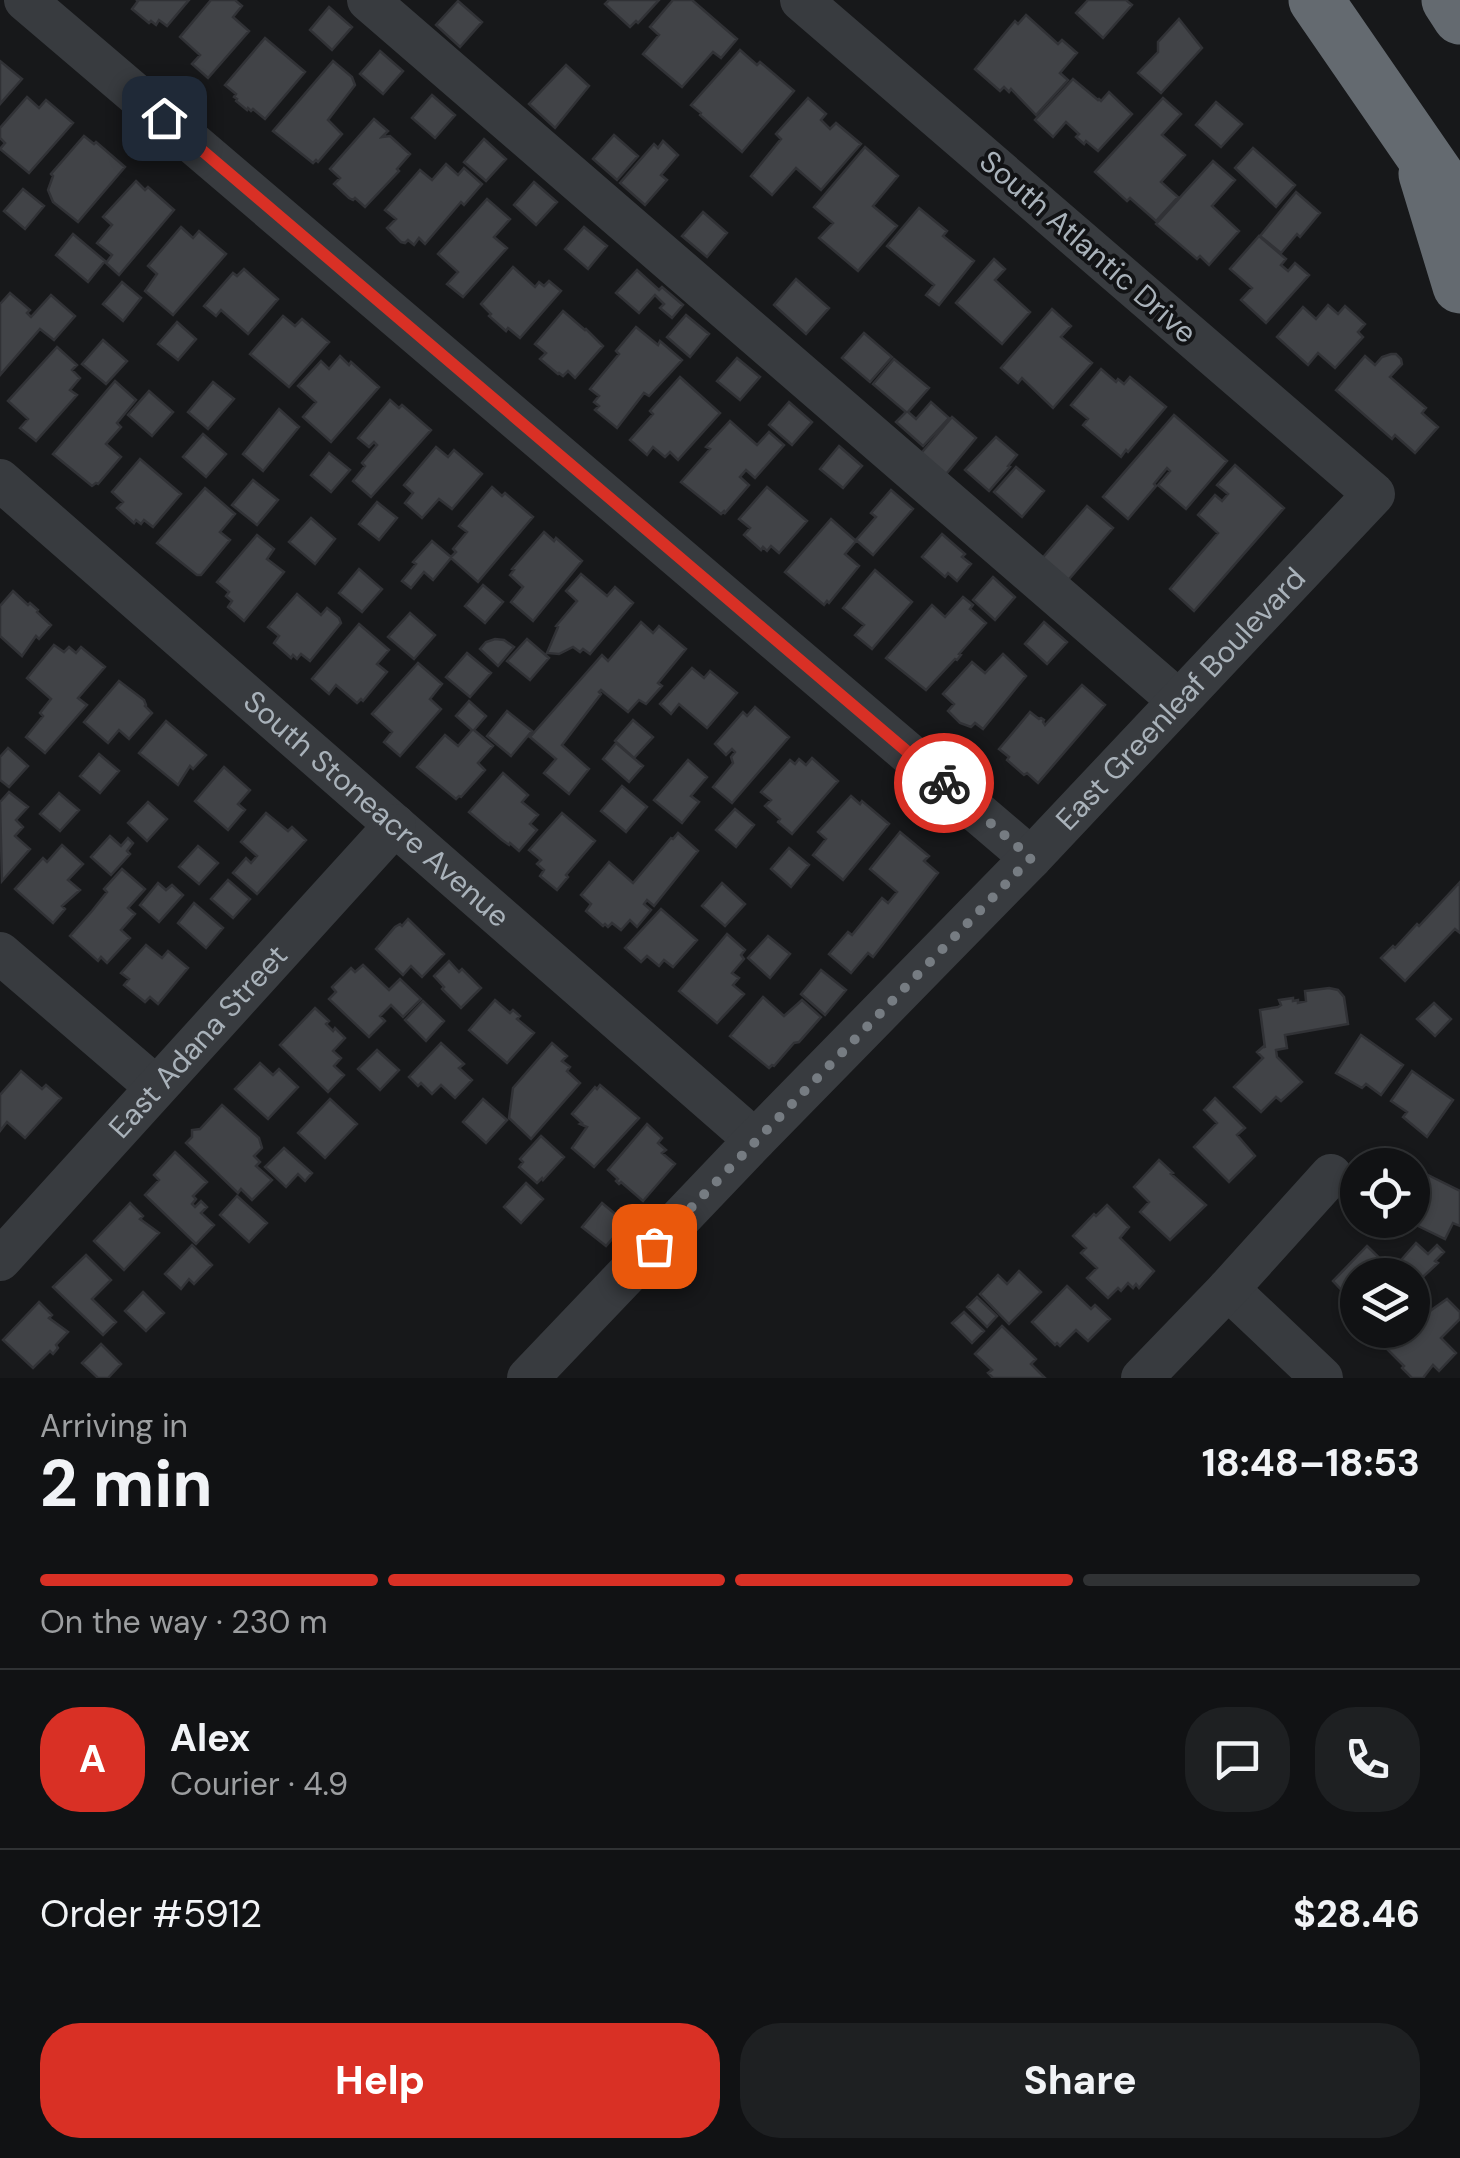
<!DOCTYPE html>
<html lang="en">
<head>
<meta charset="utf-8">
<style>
	:root { --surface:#111214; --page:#1e2022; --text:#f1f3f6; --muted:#9c9ea0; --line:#303234; --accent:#d93025 }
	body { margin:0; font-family:"DM Sans",sans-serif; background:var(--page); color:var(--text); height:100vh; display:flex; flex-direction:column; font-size:38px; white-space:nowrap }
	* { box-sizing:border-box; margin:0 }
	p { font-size:32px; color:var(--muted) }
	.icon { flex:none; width:55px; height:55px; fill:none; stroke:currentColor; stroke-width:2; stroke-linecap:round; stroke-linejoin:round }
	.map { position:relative; height:1378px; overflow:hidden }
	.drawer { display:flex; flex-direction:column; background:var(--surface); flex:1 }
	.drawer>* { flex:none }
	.controls { position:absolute; left:1340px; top:1148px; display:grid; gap:20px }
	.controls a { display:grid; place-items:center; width:90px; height:90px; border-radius:50%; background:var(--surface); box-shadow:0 2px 8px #0004,0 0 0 2px var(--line); font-size:50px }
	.pin { position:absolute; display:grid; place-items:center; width:85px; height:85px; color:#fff; margin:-42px; border-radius:20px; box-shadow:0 5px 15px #0006 }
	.courier { position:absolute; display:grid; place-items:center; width:100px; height:100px; margin:-50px; border:8px solid #d93025; border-radius:50%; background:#fff; color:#222; box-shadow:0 2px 12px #0007 }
	.headline em { font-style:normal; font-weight:800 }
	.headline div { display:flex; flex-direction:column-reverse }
	.headline { display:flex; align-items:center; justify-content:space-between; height:170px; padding:0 40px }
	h1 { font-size:65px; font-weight:800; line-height:75px }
	.bar { display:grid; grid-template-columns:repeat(4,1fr); gap:15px 10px; align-content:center; height:120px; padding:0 40px }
	.bar i { height:12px; border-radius:8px; background:var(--line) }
	.bar .selected { background:var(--accent) }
	.bar p { grid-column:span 4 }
	.line { display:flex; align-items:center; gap:25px; padding:0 40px; border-top:2px solid var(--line) }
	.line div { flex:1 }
	.round { display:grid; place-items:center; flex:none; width:105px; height:105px; border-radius:40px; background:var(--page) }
	.action { display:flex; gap:20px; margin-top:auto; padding:20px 40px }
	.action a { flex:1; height:115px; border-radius:40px; background:var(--accent); color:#fff; font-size:40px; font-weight:800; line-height:115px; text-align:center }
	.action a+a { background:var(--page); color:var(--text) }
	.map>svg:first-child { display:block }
</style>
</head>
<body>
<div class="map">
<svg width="1460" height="1378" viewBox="0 0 1460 1378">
	<rect width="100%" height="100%" fill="#17181a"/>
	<!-- building -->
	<path fill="#414347" stroke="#313236" stroke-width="2.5" d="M136 0H189L167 26 159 20 156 25 151 21 149 23 132 9 138 1Z
		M211 0H235L242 6 233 17 249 31 208 78 192 64 200 55 180 37Z
		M609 0H659L638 23 636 21 630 27 605 4Z
		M673 0H692L737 39 721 58 713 52 682 87 643 54 659 35 650 27Z
		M1088 0H1126L1132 5 1103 38 1076 13Z
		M458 1 482 22 460 47 436 25Z
		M329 7 352 27 332 50 310 30Z
		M1026 15 1058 44 1062 40 1077 53 1060 73 1068 80 1036 115 1011 89 1009 92 1004 87 1000 91 975 69 1015 21 1018 24Z
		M1179 19 1202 48 1161 93 1138 73 1158 52V42Z
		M265 38 305 72 265 119 253 109 251 111 248 108 247 110 236 101 237 99 234 97 236 94 225 85Z
		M740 50 757 65 760 62 794 91 742 152 700 115 701 113 691 105Z
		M380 51 403 71 383 94 360 74Z
		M0 61 22 79 0 104Z
		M333 61 352 77 355 85 328 120 342 134 318 162 316 160 313 163 273 131Z
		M566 65 589 86 555 128 529 104Z
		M1073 79 1098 100 1099 99 1101 101 1109 92 1132 114 1098 151 1086 141 1084 144 1076 137 1079 134 1066 122 1053 137 1035 120Z
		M432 95 455 115 435 138 412 118Z
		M27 97 39 108 46 100 73 123 29 173 0 149 5 143 0 138V128Z
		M808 98 826 114 821 120 830 129 836 123 861 144 821 190 796 168 772 195 751 176 781 139 776 134Z
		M1163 98 1181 114 1162 135 1185 155 1161 182 1178 197 1156 221 1130 198 1127 201 1095 172Z
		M1216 102 1242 124 1221 147 1196 125Z
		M374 119 388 131 382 137 390 136 410 154 397 169 399 171 365 207 355 198 353 200 349 198 334 184 340 178 330 169Z
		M614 135 638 156 617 180 593 159Z
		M84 136 94 144 96 142 125 167 78 222 53 202 48 190 53 176 51 174Z
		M484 139 506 159 486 181 464 162Z
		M663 141 678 155 661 175 667 180 645 205 620 183 654 144 658 148Z
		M865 147 898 176 873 206 897 226 858 271 819 238 833 223 814 207Z
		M1253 148 1295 185 1276 207 1235 168Z
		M1213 161 1235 180 1212 206 1239 231 1209 265 1200 256 1197 259 1156 224Z
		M446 164 458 175 464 168 482 184 464 205 461 202 425 244 419 238 414 245 408 240 405 243 401 242 387 228 396 219 385 210 420 170 432 180Z
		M136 181 145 190 148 187 174 210 119 275 106 263 112 255 97 243 112 225 103 217Z
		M534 182 557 202 536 225 514 205Z
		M23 189 44 206 25 229 4 211Z
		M1296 192 1320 213 1300 237 1297 234 1281 253 1260 236Z
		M487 199 510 219 494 237 507 248 463 297 447 284 458 272 438 254Z
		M919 208 947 231 943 236 974 261 939 305 926 295 934 285 887 246Z
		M703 212 727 233 707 257 682 236Z
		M181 227 193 238 199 231 226 254 173 315 145 291 157 274 148 266Z
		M584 227 607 246 588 269 565 249Z
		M73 234 105 261 88 282 56 255Z
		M1259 236 1286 259 1281 265 1288 271 1295 263 1309 275 1266 323 1241 300 1252 288 1230 269Z
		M994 259 1005 269 995 280 1030 312 1002 344 956 303Z
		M513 267 535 287 539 282 544 286 549 281 561 291 520 338 508 328 506 331 489 316 491 314 481 304Z
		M244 269 278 299 248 334 221 310 216 316 204 306 233 273 237 276Z
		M637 270 659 290 662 287 683 305 672 318 660 308 664 304 655 295 639 313 616 293Z
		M796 279 829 308 806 334 774 305Z
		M122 282 141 298 123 321 103 304Z
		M10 293 30 310 27 313 31 317 51 295 75 316 54 340 40 329 0 375V304Z
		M1328 305 1338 314 1345 306 1365 324 1358 332 1363 337 1335 368 1318 353 1308 365 1277 337 1303 307 1316 319Z
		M1052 309 1071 326 1061 337 1092 363 1053 408 1022 378 1018 383 1001 368Z
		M563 311 585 330 586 329 603 346 575 378 568 371 563 376 559 373 558 374 540 359 546 353 535 344Z
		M686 315 709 334 690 357 667 337Z
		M283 316 295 326 302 319 329 342 289 387 250 354Z
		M177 322 196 339 178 360 158 344Z
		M636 327 658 345 660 341 682 360 649 396 644 393 617 428 595 410 599 406 594 402 599 396 590 389 619 354 616 351Z
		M864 333 892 357 870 382 842 358Z
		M103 340 127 361 106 384 82 364Z
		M57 347 77 365 72 370 80 378 70 390 77 395 36 441 20 428 28 419 8 401Z
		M1391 354H1396L1401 359 1402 364 1390 377 1426 408 1422 413 1438 427 1415 453 1395 435 1392 439 1336 390 1365 356 1375 365 1382 357Z
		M340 356 349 365 351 362 379 387 331 442 303 417 316 402 298 386 321 361 329 369Z
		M737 358 760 377 740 400 717 381Z
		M894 359 929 388 908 412 916 419 931 402 949 418 923 446 896 422 906 412 873 384Z
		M1101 369 1116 382 1118 379 1124 384 1130 377 1166 407 1128 452 1126 450 1121 457 1083 425 1088 419 1071 405Z
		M680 377 720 413 678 460 670 452 665 457 653 447 647 455 630 440 653 414 650 411Z
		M115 381 136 400 117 423 121 427 106 444 121 457 98 484 96 483 92 486 53 454Z
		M213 382 234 399 208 429 188 412Z
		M149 391 173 412 152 436 128 415Z
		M390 400 399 408 402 405 431 430 371 497 353 481 365 466 362 463 377 445 374 442 369 447 358 438Z
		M789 402 812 422 792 445 769 425Z
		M279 409 299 427 263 471 243 454Z
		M1174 415 1227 461 1186 509 1158 485 1170 471 1167 468 1154 484 1156 486 1128 519 1103 497Z
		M952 417 976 438 942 479 917 458Z
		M730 421 757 445 769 432 784 445 755 478 746 470 740 477 749 485 725 513 724 511 721 514 681 482 710 449 706 447Z
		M203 434 226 454 206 477 183 457Z
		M996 437 1017 455 1008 466 1010 467 989 491 965 470Z
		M839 446 862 466 843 488 820 469Z
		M436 447 448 457 454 450 482 474 452 509 439 499 422 518 405 503 413 493 404 485Z
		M329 453 350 470 331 492 311 475Z
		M140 459 181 494 153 527 144 520 141 524 136 520 134 523 117 508 123 502 112 492Z
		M1235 465 1284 508 1194 611 1170 589 1218 533 1198 515 1215 495 1222 501 1228 494 1217 485Z
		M1016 467 1044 491 1022 517 994 492Z
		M253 480 278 500 257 525 232 505Z
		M492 487 502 496 505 493 533 517 478 582 451 558 433 580 424 572 411 588 402 581 416 564 413 562 432 541 451 557 456 552 453 549 467 532 459 526Z
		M767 487 807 521 779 553 771 546 767 551 763 547 761 550 744 535 750 528 739 519Z
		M205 488 235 514 220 532 230 540 201 575H197L157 543Z
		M891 490 913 509 873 555 856 540 876 517 871 513Z
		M377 502 397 518 379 540 359 524Z
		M1087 506 1113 528 1064 585 1038 563Z
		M311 518 335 539 315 564 289 542Z
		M831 519 856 541 845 554 859 566 829 603 827 601 824 605 785 572Z
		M544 532 554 541 556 538 582 561 533 621 511 602 523 587 510 575 514 570 512 569Z
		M942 534 965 554 962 557 971 564 957 581 948 573 945 577 922 557Z
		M257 535 274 549 267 559 284 572 244 621 228 607 232 601 226 596 229 592 217 582Z
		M359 569 382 589 362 612 339 593Z
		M875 570 912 602 872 649 855 635 864 625 843 608Z
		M581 574 607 596 615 587 633 603 590 654 583 649 580 652 573 647 559 654 547 653 558 627 556 626 577 601 566 591Z
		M993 577 1015 597 995 620 973 600Z
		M483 585 503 602 485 623 465 606Z
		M13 591 28 605 30 603 38 610 37 612 51 625 39 639 36 636 22 656 0 636V606Z
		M297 594 321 615 327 608 339 618 341 623 310 661 301 654 297 659 293 655 291 658 274 643 279 636 268 627Z
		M963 597 973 605 970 609 986 623 959 654 961 655 957 660 955 659 926 690 886 658 932 605 945 617Z
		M410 613 435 635 414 659 388 637Z
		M641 622 653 633 659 626 686 649 658 683 662 686 646 704 639 700 628 712 601 690 599 692 601 694 562 745 589 769 569 794 544 773 556 759 530 737 602 655 608 661Z
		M1044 622 1067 642 1047 664 1025 644Z
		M359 624 389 650 377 664 387 672 363 701 361 699 357 703 336 685 329 694 312 679Z
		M495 639 504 640 514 647 498 666 480 649 486 642Z
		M527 639 549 658 530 680 507 661Z
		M54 645 64 652 69 647 76 653 81 647 105 667 78 698 87 705 45 753 26 737 43 716 40 713 51 699 27 678Z
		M467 653 491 673 470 697 446 677Z
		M1003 654 1026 676 983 729 975 723 971 727 960 723 948 711 954 704 943 694 972 662 985 673Z
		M418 663 442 684 430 699 441 709 400 756 384 742 392 732 372 714Z
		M692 668 704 678 710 671 737 693 707 728 679 704 671 714 660 704Z
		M119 681 144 700 146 705 145 706 152 713 129 739 119 730 108 743 84 722Z
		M1082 685 1105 705 1038 783 1027 773 1024 775 1007 760 1009 757 999 749 1030 712 1039 719 1041 718 1044 720 1043 722 1045 725Z
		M469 701 486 716 474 730 493 746 478 763 485 770 461 797 459 796 456 799 417 767 445 735 458 746 472 730 456 716Z
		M755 707 789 737 732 803 713 787 733 763 731 757 735 752 732 749 726 755 715 744 743 712 747 716Z
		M507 711 532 731 511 756 487 736Z
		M633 720 653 737 634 758 615 741Z
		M166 721 206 755 193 769 190 766 178 785 139 753Z
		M616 743 643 766 629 782 603 759Z
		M8 748 28 766 9 787 0 780V757Z
		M99 754 119 771 100 793 80 776Z
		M812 758 838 781 792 834 778 822 780 819 765 806 771 800 761 792 790 760 795 764 799 759 806 765Z
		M688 760 707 777 691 796 699 802 682 823 654 800Z
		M224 767 250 790 238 804 245 810 228 830 195 801Z
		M503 773 528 795 522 802 538 815 530 824 537 830 519 851 510 843 509 845 502 840 469 812Z
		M622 786 647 807 626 832 601 811Z
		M9 792 28 807 16 820 23 827 15 836 30 849 2 881 0 802Z
		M59 793 79 810 60 831 40 814Z
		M851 796 860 804 862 801 889 824 843 880 813 855 826 839 818 832Z
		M148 802 167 819 147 841 128 823Z
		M735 809 754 825 736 847 716 830Z
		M266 813 288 831 292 827 306 840 257 894 233 873 246 858 251 863 257 856 241 842Z
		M562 813 595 841 566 875 568 877 557 890 540 876 544 870 537 864 541 860 529 850Z
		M900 832 929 856 924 861 938 873 873 957 868 953 851 973 829 954 848 932 852 935 882 898 888 903 897 892 870 869Z
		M678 833 698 851 654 906 647 900 644 904 651 910 637 927 630 920 621 930 612 923 608 927 605 924 603 926 586 911 591 904 581 895 609 862 633 883 671 838 673 839Z
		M110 836 121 846 128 838 133 843 127 851 130 854 111 875 91 857Z
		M62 845 83 864 68 880 80 890 62 906 65 909 53 923 15 889 43 858 47 862Z
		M198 846 218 863 199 884 179 867Z
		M789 848 809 865 791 887 771 869Z
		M122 869 145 889 128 908 135 914 121 930 130 938 107 963 101 957 98 961 70 936 92 911 107 892 104 889Z
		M228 880 250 899 233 918 211 899Z
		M1460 882V933L1455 929 1405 981 1381 958 1393 946 1395 948 1417 924 1419 926Z
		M158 883 166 890 172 885 183 895 159 922 140 905Z
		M722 883 745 904 725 926 702 906Z
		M194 903 223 928 206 948 178 923Z
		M661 909 697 940 673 967 664 960 659 966 647 956 641 962 625 948Z
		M408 919 444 954 422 977 411 966 403 975 376 949 395 927 400 924 402 926Z
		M727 934 745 950 741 955 744 959 732 973 739 978 733 985 744 994 717 1023 679 991Z
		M768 936 790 954 770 978 748 958Z
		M146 945 162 958 168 951 188 968 158 1004 150 997 145 1002 124 985 129 979 121 973Z
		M449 961 459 972 462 969 481 988 461 1008 442 989 444 987 434 976Z
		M363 965 389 990 400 979 421 999 403 1017 391 1005 380 1016 385 1021 369 1037 329 999 336 992 332 987 351 968 355 972Z
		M821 970 846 990 825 1015 801 994Z
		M1329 988 1338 990 1344 997 1348 1024 1285 1035 1287 1048 1276 1050 1277 1057 1302 1082 1281 1101 1276 1097 1261 1112 1234 1087 1263 1058 1257 1052 1264 1046 1265 1048 1260 1010 1278 1007 1281 1005 1279 1000 1293 998V1001L1298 1000V1003L1306 1001 1305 991Z
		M763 997 784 1016 802 1000 821 1017 799 1042 794 1043 774 1066 772 1065 769 1068 730 1036Z
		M495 1000 510 1013 513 1010 520 1016 517 1019 534 1033 507 1063 469 1030Z
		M423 1001 444 1021 426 1041 405 1020Z
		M1434 1003 1451 1019 1435 1036 1417 1019Z
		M315 1008 329 1021 326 1024 333 1031 335 1028 345 1038 333 1051 341 1058 334 1066 344 1075 328 1092 280 1045Z
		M1361 1035 1403 1065 1381 1095 1366 1084 1362 1088 1336 1073Z
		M441 1043 464 1064 459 1068 472 1080 455 1098 441 1085 432 1094 421 1083 418 1086 409 1077Z
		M552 1043 567 1056 562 1061 570 1067 567 1071 580 1083 531 1139 509 1118 513 1088Z
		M377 1050 399 1070 380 1090 358 1069Z
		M260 1063 273 1075 279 1069 298 1087 268 1119 235 1089Z
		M21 1071 42 1089 46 1085 61 1098 25 1138 7 1122 0 1131V1095Z
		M1412 1071 1453 1100 1427 1137 1403 1117 1407 1112 1391 1101Z
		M600 1085 639 1118 594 1167 572 1148 587 1127 580 1124 582 1123 572 1114 595 1087 597 1089Z
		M1215 1098 1245 1128 1237 1135 1255 1156 1229 1182 1194 1147 1217 1123 1204 1110Z
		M330 1099 357 1124 325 1158 298 1133Z
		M483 1099 507 1120 486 1143 463 1122Z
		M222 1105 259 1138 262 1148 254 1156 260 1162 256 1166 272 1180 252 1200 241 1189 238 1193 186 1143 192 1137V1130L200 1129Z
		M647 1124 662 1138 658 1143 666 1150 662 1153 675 1164 643 1201 621 1182 619 1184 616 1181 618 1179 608 1170Z
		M541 1136 564 1157 543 1180 542 1178 537 1183 519 1167 523 1162 520 1159Z
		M284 1148 312 1173 305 1181 298 1174 286 1187 265 1167Z
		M175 1152 207 1182 193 1196 196 1199 192 1204 195 1207 201 1201 207 1207 201 1213 214 1225 196 1244 145 1195 159 1180 154 1175Z
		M1159 1160 1173 1173 1171 1174 1206 1205 1170 1240 1140 1212 1149 1202 1134 1187Z
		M1426 1174 1460 1191V1226L1453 1223 1445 1239 1412 1223 1420 1206 1415 1204 1420 1193 1417 1191Z
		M526 1183 543 1199 521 1223 504 1207Z
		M237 1196 267 1223 249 1242 220 1215Z
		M130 1203 143 1216 140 1219 159 1233 124 1270 94 1241Z
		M602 1203 626 1223 606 1246 582 1227Z
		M1107 1205 1129 1227 1120 1238 1154 1271 1139 1288 1136 1284 1133 1288 1128 1283 1121 1291 1118 1288 1108 1298 1087 1278 1097 1268 1081 1253 1086 1248 1073 1236 1094 1214 1096 1216Z
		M1416 1243 1428 1254 1437 1245 1444 1252 1435 1261 1438 1263 1414 1285 1412 1275H1404L1396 1266Z
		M192 1245 212 1265 194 1284 189 1279 181 1289 165 1274Z
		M1367 1246 1397 1275H1358V1318L1342 1299 1346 1295 1333 1281Z
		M86 1255 111 1280 92 1299 116 1322 103 1335 53 1287Z
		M1019 1271 1041 1292 1009 1324 980 1294 998 1275 1007 1284Z
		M1067 1286 1091 1309 1095 1305 1110 1319 1088 1341 1076 1330 1060 1346 1057 1343 1055 1345 1032 1322Z
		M143 1292 164 1313 146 1331 125 1311Z
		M977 1297 997 1316 987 1327 967 1307Z
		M1447 1299 1460 1312V1319L1441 1338 1456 1353 1439 1371 1433 1365 1423 1378H1412L1402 1368 1404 1366 1384 1346 1399 1330H1412V1324L1419 1330 1425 1324 1420 1318Z
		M39 1302 52 1315 49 1318 68 1332 56 1345 58 1348 53 1354 50 1351 33 1368 3 1340Z
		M964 1312 984 1331 972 1343 952 1323Z
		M1002 1326 1036 1359 1031 1364 1045 1378H993L988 1373 992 1370 975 1354Z
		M101 1344 121 1364 108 1378H98L82 1363Z"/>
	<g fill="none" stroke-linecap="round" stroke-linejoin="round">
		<!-- minor -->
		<g stroke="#383b3f" stroke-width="42">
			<path d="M25 0 1031 858"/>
			<path d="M368 0 1179 701"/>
			<path id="s1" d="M0 480 755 1140"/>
			<path d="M0 953 156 1087"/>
			<path id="s2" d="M0 1260 395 825"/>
			<path d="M1228 1289 1322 1378"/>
			<path id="s3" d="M528 1378 755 1140 1031 858 1374 494 801 0"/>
			<path d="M1142 1378 1228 1289 1331 1175"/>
		</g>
		<!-- highway -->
		<path stroke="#646a70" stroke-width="55" d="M1316 0 1460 209
			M1449 0 1460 17
			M1426 174 1460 286"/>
	</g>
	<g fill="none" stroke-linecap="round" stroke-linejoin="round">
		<!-- done -->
		<path stroke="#767c82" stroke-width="10" stroke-dasharray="0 18" d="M654 1246 1031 858 944 783"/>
		<!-- route -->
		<path stroke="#d93025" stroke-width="12" d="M164 118 944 783"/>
	</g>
	<g text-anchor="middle" stroke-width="8" stroke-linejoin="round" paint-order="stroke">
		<!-- street labels -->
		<g font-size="30" fill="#a9b2ba" stroke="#121315">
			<text transform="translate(1088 247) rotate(41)" y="10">South Atlantic Drive</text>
			<text dy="10" stroke="none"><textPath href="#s3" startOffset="942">East Greenleaf Boulevard</textPath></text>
			<text dy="10" stroke="none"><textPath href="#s1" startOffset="500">South Stoneacre Avenue</textPath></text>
			<text dy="10" stroke="none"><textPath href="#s2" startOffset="295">East Adana Street</textPath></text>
		</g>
	</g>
</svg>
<div class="controls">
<a><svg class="icon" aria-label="locate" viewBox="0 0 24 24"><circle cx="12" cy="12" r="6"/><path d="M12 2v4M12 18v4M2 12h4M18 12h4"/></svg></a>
<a><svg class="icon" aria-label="layers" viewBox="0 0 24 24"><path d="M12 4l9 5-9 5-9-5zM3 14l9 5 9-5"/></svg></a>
</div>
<div class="pin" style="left:654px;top:1246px;background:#ea580c"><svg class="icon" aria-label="bag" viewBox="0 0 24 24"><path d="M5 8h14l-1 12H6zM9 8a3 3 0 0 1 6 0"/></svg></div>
<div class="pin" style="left:164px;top:118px;background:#1f2937"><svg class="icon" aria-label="home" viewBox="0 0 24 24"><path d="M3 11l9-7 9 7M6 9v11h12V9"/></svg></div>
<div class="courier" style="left:944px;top:783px"><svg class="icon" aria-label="bike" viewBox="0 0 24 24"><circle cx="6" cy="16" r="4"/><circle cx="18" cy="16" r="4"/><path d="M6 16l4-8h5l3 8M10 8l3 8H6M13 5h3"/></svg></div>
</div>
<section class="drawer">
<div class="headline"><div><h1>2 min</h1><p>Arriving in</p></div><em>18:48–18:53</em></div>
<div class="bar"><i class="selected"></i><i class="selected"></i><i class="selected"></i><i></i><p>On the way · 230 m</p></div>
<div class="line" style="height:180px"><b class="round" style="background:var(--accent);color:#fff">A</b><div><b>Alex</b><p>Courier · 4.9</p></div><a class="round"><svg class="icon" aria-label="chat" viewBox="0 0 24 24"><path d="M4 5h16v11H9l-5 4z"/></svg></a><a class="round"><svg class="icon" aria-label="phone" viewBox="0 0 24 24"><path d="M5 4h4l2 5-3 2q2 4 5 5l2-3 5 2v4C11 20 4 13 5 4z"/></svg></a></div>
<div class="line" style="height:130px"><div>Order #5912</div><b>$28.46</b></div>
<div class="action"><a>Help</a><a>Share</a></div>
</section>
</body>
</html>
